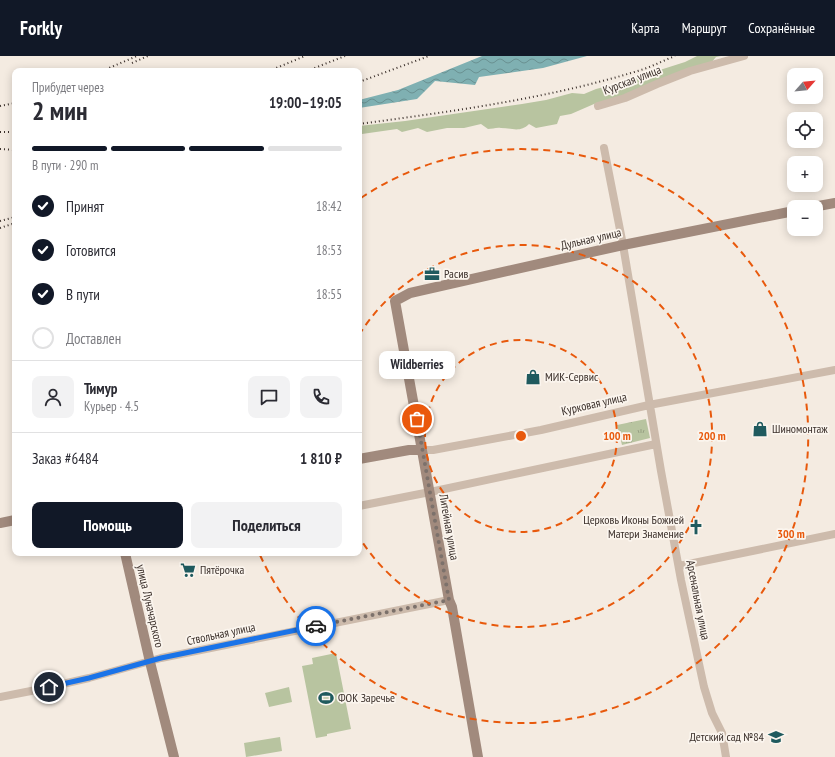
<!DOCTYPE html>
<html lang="ru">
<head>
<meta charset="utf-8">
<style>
	:root { --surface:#fff; --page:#f2f2f3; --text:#2b2b33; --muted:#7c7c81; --line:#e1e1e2; --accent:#111827 }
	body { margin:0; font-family:"PT Sans Narrow",sans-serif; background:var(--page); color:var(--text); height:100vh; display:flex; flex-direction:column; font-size:15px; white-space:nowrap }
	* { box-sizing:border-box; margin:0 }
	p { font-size:13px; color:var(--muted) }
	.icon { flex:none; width:22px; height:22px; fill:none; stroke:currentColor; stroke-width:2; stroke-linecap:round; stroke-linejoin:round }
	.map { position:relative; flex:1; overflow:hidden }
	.details { position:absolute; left:12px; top:12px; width:350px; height:488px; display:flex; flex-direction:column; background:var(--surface); border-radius:8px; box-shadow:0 2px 10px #0003 }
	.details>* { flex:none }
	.needle { width:26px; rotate:63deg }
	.controls { position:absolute; left:787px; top:12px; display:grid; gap:8px }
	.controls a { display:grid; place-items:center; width:36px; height:36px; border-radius:8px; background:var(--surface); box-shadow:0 2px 10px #0003; font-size:20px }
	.pin { position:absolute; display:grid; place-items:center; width:34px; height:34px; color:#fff; margin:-17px; border:2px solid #fff; border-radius:50%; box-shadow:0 1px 4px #0007 }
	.courier { position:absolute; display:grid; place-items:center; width:40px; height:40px; margin:-20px; border:3px solid #1a73e8; border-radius:50%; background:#fff; color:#222; box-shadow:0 1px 5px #0007 }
	.bubble { position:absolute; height:28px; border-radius:8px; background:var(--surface); box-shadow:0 2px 10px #0003; font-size:13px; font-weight:600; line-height:28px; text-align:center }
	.summary em { font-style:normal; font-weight:600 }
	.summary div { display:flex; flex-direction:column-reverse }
	.summary { display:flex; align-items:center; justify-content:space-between; height:68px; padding:0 20px }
	h1 { font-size:26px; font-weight:600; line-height:30px }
	.bar { display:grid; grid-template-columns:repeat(4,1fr); gap:6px 4px; align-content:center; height:48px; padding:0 20px }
	.bar i { height:5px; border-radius:3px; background:var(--line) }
	.bar .on { background:var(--accent) }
	.bar p { grid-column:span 4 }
	.line { display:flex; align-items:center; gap:10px; padding:0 20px; border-top:1px solid var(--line) }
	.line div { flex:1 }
	.round { display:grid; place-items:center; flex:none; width:42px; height:42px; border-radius:8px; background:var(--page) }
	ol { padding:0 20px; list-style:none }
	li { display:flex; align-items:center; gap:12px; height:44px }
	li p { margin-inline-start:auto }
	li .icon { padding:4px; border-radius:50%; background:var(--accent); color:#fff; stroke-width:4 }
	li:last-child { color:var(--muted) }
	li i { width:22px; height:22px; border:2px solid var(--line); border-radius:50% }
	.action { display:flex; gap:8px; margin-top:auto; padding:8px 20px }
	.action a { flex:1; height:46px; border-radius:8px; background:var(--accent); color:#fff; font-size:16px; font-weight:600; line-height:46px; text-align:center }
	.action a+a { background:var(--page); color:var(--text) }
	header { display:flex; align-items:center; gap:24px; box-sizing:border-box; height:56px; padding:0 20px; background:var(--accent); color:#fff }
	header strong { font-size:19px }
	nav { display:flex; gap:22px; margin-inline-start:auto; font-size:14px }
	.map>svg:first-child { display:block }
</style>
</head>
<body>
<header>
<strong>Forkly</strong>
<nav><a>Карта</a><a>Маршрут</a><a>Сохранённые</a></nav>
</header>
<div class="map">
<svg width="835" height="701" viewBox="0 0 835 701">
	<defs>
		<pattern id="park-tufts" width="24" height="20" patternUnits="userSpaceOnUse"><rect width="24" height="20" fill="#b8c4a0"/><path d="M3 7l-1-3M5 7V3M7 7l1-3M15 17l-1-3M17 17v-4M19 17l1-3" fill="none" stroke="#97a083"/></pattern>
		<pattern id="water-waves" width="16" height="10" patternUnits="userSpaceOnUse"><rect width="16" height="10" fill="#7fb0b2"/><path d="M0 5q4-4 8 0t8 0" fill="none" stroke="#699091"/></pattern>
	</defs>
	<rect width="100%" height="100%" fill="#f4ebe1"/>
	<!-- grass -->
	<path fill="#b8c4a0" d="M697 0H721L716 1 711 7 624 40 594 48 571 58 560 60 557 68 536 72 529 68C520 77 512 72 501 72 497 71 492 73 488 73L481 68 464 72H447L427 76 418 72 402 76 397 73 362 78 359 80V70L405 65 522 48 546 44 572 37 584 38 596 33 631 24 647 17 663 13 685 6Z
		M336 597 351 673 327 678V680L316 682 302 610 313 608 312 602Z
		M289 631 292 646 269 651 265 637Z
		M280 681 282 695 246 701 244 687Z"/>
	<!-- park -->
	<path fill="url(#park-tufts)" d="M646 363 650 382 622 389 617 369Z"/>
	<!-- water -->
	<path fill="url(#water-waves)" d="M482 0H587L543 12 479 21 475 29 435 25 417 43 359 52V44L398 34Z"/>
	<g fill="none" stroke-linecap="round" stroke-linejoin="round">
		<!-- street -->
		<path stroke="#cdbbac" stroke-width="8" d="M598 50 625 42 657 28 690 15 744 0
			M604 92 623 189 661 415 681 524 704 631 712 657 722 677 726 701
			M422 394H433L541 374 649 349 835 314
			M359 450 430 436 656 388
			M679 510 835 478
			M0 641 36 634 89 622 161 602 449 544"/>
		<!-- secondary -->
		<path stroke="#a18a7d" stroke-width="10" d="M813 151 835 147
			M359 403 409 394H422
			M0 467 15 464
			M125 497 150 606 174 701
			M478 701 452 551 449 544 395 245 410 237 623 189 794 155"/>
		<!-- rail -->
		<path stroke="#3b302b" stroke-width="2" stroke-dasharray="1 3" stroke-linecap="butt" d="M132 7 148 0
			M102 15 137 0
			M269 15 305 0
			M307 15 345 0
			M359 26 429 0
			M0 50 15 47
			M359 68C455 55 552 42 644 13 655 9 665 4 675 0
			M0 76H15
			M0 93 15 94
			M0 165 15 161
			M0 172 15 167"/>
	</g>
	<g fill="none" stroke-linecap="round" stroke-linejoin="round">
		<!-- done -->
		<path stroke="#7c716b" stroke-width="4" stroke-dasharray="0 7.2" d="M316 570 449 544 417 363"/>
		<!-- route -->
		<path stroke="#1a73e8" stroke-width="5" d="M49 631 89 622 161 602 316 570"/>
	</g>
	<!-- distance rings -->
	<g fill="none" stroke="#e8590c" stroke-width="2" stroke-dasharray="7 5">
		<circle cx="521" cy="380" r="96"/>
		<path d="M359 279A191 191 0 1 1 359 481"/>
		<path d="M361 142A287 287 0 1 1 260 499"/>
	</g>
	<!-- icons -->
	<defs>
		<g id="office-bare" transform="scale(1.2)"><path d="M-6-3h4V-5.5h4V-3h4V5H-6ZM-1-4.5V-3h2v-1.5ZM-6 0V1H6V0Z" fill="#1f5a5e" stroke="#fbf5ee" stroke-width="2.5" paint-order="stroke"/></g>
		<g id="shop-bare" transform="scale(1.2)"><path d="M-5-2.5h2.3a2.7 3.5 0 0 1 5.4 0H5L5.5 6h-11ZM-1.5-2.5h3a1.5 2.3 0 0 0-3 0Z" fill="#1f5a5e" stroke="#fbf5ee" stroke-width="2.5" paint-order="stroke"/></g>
		<g id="church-bare" transform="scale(1.2)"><path d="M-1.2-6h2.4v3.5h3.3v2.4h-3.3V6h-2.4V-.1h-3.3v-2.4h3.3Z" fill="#1f5a5e" stroke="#fbf5ee" stroke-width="2.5" paint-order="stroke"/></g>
		<g id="supermarket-bare" transform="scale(1.2)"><path d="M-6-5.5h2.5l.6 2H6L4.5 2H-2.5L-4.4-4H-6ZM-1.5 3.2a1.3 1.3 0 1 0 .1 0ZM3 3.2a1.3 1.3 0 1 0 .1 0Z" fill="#1f5a5e" stroke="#fbf5ee" stroke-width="2.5" paint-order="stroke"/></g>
		<g id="stadium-bare" transform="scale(1.2)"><path d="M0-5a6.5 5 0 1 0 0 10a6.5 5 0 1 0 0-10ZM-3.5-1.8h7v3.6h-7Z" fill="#1f5a5e" stroke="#fbf5ee" stroke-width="2.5" paint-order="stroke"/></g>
		<g id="school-bare" transform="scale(1.2)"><path d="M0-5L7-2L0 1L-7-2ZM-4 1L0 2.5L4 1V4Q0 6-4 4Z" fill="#1f5a5e" stroke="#fbf5ee" stroke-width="2.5" paint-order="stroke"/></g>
	</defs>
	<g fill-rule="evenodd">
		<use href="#office-bare" x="432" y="218"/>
		<use href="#shop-bare" x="533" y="321"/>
		<use href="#shop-bare" x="760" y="373"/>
		<use href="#church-bare" x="696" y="471"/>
		<use href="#supermarket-bare" x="188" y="514"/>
		<use href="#stadium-bare" x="326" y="642"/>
		<use href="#school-bare" x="776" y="681"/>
	</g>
	<g text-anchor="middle" stroke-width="3.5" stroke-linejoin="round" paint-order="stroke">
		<!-- street labels -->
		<g font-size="12" fill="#3b302b" stroke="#fbf5ee">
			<text transform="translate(632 24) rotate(-21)" y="4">Курская улица</text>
			<text transform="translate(591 183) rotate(-13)" y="4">Дульная улица</text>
			<text transform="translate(594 348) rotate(-13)" y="4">Курковая улица</text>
			<text transform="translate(449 471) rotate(80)" y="4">Литейная улица</text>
			<text transform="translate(698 544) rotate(79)" y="4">Арсенальная улица</text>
			<text transform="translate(150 550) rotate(77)" y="4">улица Луначарского</text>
			<text transform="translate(221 578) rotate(-12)" y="4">Ствольная улица</text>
		</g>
		<!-- poi labels -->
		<g font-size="12" fill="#3b302b" stroke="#fbf5ee" text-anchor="start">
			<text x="444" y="222">Расив</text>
			<text x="545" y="325">МИК-Сервис</text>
			<text x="772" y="377">Шиномонтаж</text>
			<text x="684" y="468" text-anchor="end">Церковь Иконы Божией<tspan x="684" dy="14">Матери Знамение</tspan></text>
			<text x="200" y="518">Пятёрочка</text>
			<text x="338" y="646">ФОК Заречье</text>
			<text x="764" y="685" text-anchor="end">Детский сад №84</text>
		</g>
	</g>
	<circle cx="521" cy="380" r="6" fill="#e8590c" stroke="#fbf5ee" stroke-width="2"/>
	<g font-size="12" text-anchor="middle" font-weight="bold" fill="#e8590c" stroke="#fbf5ee" stroke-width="3.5" stroke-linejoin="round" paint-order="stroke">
		<text x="617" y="384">100 m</text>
		<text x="712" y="384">200 m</text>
		<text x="791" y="482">300 m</text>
	</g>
</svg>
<div class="controls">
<a><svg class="needle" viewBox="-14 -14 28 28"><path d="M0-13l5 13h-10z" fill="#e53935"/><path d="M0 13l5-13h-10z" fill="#7c7c81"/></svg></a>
<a><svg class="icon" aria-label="locate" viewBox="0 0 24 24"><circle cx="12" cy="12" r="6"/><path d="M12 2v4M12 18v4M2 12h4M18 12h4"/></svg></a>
<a>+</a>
<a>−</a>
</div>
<div class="pin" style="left:417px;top:363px;background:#ea580c"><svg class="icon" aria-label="bag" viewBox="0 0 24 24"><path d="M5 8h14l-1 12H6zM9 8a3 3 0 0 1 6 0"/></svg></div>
<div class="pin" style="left:49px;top:631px;background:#1f2937"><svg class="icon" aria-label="home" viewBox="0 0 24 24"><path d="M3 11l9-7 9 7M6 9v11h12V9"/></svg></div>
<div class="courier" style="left:316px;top:570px"><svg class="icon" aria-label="car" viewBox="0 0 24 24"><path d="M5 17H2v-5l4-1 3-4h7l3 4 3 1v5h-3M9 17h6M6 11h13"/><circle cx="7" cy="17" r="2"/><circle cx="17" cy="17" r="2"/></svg></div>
<div class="bubble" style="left:379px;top:295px;width:76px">Wildberries</div>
<section class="details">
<div class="summary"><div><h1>2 мин</h1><p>Прибудет через</p></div><em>19:00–19:05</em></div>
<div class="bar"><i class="on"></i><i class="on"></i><i class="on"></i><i></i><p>В пути · 290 m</p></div>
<ol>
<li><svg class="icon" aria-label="check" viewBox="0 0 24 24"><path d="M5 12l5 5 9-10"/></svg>Принят<p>18:42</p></li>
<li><svg class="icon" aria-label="check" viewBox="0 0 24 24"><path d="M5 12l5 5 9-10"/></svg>Готовится<p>18:53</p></li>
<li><svg class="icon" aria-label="check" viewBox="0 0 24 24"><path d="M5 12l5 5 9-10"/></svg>В пути<p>18:55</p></li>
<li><i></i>Доставлен</li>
</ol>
<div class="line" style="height:72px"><a class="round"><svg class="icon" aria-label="person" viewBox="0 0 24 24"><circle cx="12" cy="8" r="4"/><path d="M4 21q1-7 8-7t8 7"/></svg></a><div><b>Тимур</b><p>Курьер · 4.5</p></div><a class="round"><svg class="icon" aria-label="chat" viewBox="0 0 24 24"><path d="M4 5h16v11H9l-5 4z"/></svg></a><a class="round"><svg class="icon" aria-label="phone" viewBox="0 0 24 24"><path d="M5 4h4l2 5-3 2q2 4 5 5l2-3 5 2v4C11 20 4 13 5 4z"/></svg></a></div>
<div class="line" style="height:52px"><div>Заказ #6484</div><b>1 810 ₽</b></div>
<div class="action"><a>Помощь</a><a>Поделиться</a></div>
</section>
</div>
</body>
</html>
